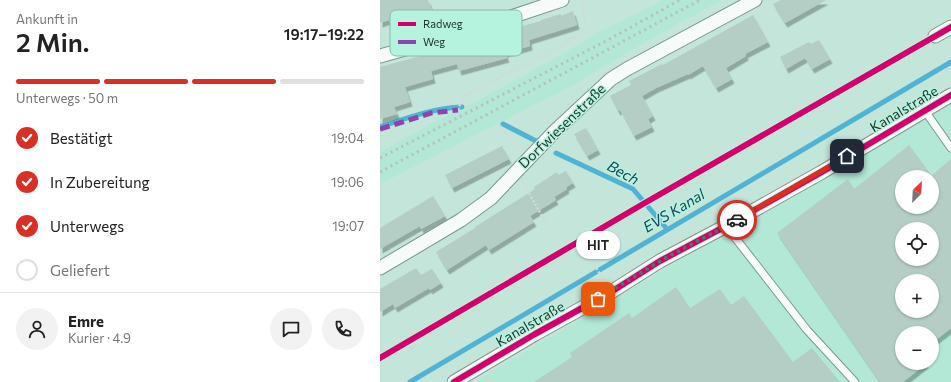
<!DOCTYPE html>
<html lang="de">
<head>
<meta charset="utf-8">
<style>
	:root { --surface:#fff; --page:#f2f2f2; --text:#222; --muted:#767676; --line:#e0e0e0; --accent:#d93025 }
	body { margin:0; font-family:Commissioner,sans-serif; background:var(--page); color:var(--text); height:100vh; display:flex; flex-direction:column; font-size:15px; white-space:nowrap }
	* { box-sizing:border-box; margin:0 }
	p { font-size:13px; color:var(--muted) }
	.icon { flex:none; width:22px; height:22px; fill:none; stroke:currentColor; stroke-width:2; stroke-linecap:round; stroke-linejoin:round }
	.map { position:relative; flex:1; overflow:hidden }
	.details { display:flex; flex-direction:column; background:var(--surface); width:380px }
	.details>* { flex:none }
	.needle { width:26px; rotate:24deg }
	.buttons { position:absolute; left:515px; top:170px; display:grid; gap:8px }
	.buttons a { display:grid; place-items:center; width:44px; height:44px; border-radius:50%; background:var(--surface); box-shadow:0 1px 3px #0004; font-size:20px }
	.pin { position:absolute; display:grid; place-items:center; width:34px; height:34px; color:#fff; margin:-17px; border-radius:8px; box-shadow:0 2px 6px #0006 }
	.courier { position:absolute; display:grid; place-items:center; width:40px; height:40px; margin:-20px; border:3px solid #d93025; border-radius:50%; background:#fff; color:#222; box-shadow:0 1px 5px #0007 }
	.bubble { position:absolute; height:28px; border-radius:14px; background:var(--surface); box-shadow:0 1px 3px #0004; font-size:13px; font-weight:600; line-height:28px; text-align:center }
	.headline em { font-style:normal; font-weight:600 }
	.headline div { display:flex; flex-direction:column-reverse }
	.headline { display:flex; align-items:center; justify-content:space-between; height:68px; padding:0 16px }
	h1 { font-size:26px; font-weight:600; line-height:30px }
	.bar { display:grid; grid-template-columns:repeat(4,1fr); gap:6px 4px; align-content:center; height:48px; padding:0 16px }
	.bar i { height:5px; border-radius:3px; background:var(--line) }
	.bar .on { background:var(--accent) }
	.bar p { grid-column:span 4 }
	.line { display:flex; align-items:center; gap:10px; padding:0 16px; border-top:1px solid var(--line) }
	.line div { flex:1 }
	.round { display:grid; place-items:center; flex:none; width:42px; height:42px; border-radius:21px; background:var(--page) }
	ol { padding:0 16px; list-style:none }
	li { display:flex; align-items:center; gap:12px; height:44px }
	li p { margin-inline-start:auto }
	li .icon { padding:4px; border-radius:50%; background:var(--accent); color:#fff; stroke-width:4 }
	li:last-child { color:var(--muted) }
	li i { width:22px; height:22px; border:2px solid var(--line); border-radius:50% }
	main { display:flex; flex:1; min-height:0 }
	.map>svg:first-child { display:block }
</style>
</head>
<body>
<main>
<section class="details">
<div class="headline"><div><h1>2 Min.</h1><p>Ankunft in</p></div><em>19:17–19:22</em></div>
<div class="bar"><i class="on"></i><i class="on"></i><i class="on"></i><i></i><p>Unterwegs · 50 m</p></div>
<ol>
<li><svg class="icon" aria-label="check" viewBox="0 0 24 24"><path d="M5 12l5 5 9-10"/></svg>Bestätigt<p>19:04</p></li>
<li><svg class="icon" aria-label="check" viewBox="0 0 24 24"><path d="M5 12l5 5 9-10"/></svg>In Zubereitung<p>19:06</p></li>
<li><svg class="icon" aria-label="check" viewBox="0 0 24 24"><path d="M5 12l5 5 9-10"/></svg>Unterwegs<p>19:07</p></li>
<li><i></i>Geliefert</li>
</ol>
<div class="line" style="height:72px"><a class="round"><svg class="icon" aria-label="person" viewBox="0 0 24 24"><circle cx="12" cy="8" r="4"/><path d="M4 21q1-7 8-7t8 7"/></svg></a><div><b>Emre</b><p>Kurier · 4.9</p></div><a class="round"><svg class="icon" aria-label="chat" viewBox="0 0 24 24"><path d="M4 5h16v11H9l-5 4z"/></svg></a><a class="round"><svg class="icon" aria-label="phone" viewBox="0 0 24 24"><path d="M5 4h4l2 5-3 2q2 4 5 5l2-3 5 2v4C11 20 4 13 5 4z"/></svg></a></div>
</section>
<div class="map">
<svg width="571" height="382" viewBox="0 0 571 382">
	<defs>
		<filter id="shadow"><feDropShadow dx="2.5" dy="4.5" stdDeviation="0" flood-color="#0004"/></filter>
	</defs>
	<rect width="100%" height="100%" fill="#c4e5da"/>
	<!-- built -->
	<path fill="#b3e8d7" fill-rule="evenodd" d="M282 0H342L267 41 190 87 142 111 0 184V152L40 130 50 124 82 109 185 53 218 32 252 16Z
		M571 101V382H94L509 136ZM522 177H552V207H522ZM522 229H552V259H522ZM522 281H552V311H522ZM522 333H552V363H522Z"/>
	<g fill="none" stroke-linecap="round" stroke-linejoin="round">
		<!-- stream -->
		<path stroke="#50b3d3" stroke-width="5" d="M123 124 158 142
			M0 127C27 118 54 108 82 107
			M176 153 253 189 287 229
			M30 382 571 62"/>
	</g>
	<!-- building -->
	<path fill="#b4cec5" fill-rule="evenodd" filter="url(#shadow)" d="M0 0H48L56 21 41 27 40 26 13 31 9 20 0 23Z
		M401 0H446L405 23 393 4Z
		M193 11 197 25 149 40 150 46 125 53 127 58 79 71 77 64 51 71 53 79 25 87 30 102 14 107 17 114 0 119V67L73 47 124 32V31L161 21V20L181 14V16Z
		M373 15 388 42 365 54 366 56 346 68 352 79 336 88 323 66 308 75V74L276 88 262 96 273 116 268 119 272 127 254 136 240 110 238 111 230 96 251 85 249 81 282 64 283 65Z
		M439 40 450 59 432 69 425 58 406 69 400 57 429 42 431 44Z
		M206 128 218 150 207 156 194 134Z
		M529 145 552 176V175L571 159V328L552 343V333H522V363H547L523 382H500L397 233 468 179 474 189ZM522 177H552V207H522ZM522 229H552V259H522ZM522 281H552V311H522Z
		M122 146 129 159 72 188 65 175Z
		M186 171 193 183 186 187 187 189 174 197 176 200 150 216 154 222 109 250 106 245 67 270 56 252 95 228V227L155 189 154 187 177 172 178 175Z
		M53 196 65 216 41 229 40 226 0 249V228Z
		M36 268 41 275 52 269 61 283 50 290 49 288 15 308 13 304 0 312V289Z
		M296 287 310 308 340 289 351 305 364 296 413 362 432 348 460 382H154L192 357 190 353 249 313 252 318Z"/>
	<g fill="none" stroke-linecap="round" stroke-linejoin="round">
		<!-- lane casing -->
		<g stroke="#7c968e" stroke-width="9">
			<path id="lane" d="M545 111 571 148
				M346 226 427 330 475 382"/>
		</g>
		<!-- street casing -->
		<g stroke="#7c968e" stroke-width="15">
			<path id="street" d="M555 36 571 27
				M0 56 86 32 182 0
				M0 268 81 220 111 198 175 131 231 79 247 69 375 0
				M74 382 155 334 231 292 280 261 346 226 442 172 571 95"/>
		</g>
		<!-- path -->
		<path stroke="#d0dbd7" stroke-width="2.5" stroke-dasharray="2 2" stroke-linecap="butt" d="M78 110 83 96 174 50 199 34 206 26 201 0
			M119 126 140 149
			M143 183 166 223 191 246 206 251 224 281"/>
		<!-- lane -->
		<use href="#lane" stroke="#f6fbf9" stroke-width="7"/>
		<!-- street -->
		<use href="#street" stroke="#f6fbf9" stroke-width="13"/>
		<!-- rail -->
		<path stroke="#b6bfbb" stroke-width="3" stroke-dasharray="2 4" stroke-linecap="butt" d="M0 158 226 41 300 0
			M0 172 320 0"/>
		<!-- quiet -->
		<path stroke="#8e44ad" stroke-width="5" stroke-dasharray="10 5" stroke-linecap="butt" d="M0 129 51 113 78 110"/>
		<!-- cycleway casing -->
		<g stroke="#b6f3df" stroke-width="8">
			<path id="cycleway" d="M0 358 263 204 571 27
				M74 382 155 334 231 292 280 261 346 226 442 172 571 95"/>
		</g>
		<!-- cycleway -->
		<use href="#cycleway" stroke="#d6006c" stroke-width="6"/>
	</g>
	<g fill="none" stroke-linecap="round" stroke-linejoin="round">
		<!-- done -->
		<path stroke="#567269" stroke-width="4" stroke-dasharray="0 7.2" d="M218 299 280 261 357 220"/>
		<!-- route -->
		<path stroke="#d93025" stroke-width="5" d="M357 220 467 156"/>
	</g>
	<g text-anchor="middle" stroke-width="3" stroke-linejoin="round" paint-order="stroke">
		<!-- street labels -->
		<g font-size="14" fill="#1b342c" stroke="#b6f3df">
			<text transform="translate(524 109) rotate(-31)" y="5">Kanalstraße</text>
			<text transform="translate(182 126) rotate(-44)" y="5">Dorfwiesenstraße</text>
			<text transform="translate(150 324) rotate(-30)" y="5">Kanalstraße</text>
		</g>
		<!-- water labels -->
		<g font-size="15" font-style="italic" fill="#18475d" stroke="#b6f3df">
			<text transform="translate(243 173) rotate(29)" y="5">Bech</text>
			<text transform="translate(294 211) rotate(-31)" y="5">EVS Kanal</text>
		</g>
	</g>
	<!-- legend -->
	<rect x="10" y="10" width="132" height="46" rx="6" fill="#b6f3df" stroke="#88baa9" stroke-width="1"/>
	<rect x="18" y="22" width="18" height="4" fill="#d6006c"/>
	<rect x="18" y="40" width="18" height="4" fill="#8e44ad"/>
	<g font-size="11" fill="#1b342c">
		<text x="43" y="28">Radweg</text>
		<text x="43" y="46">Weg</text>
	</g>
</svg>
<div class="buttons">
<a><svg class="needle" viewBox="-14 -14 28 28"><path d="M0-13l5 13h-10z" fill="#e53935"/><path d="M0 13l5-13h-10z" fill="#767676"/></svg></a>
<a><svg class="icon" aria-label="locate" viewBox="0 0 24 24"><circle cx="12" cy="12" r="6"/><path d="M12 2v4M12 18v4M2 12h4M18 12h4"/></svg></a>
<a>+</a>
<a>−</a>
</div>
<div class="pin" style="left:218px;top:299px;background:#ea580c"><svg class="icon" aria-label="bag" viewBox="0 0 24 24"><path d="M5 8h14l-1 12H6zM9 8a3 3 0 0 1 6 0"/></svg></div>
<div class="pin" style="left:467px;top:156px;background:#1f2937"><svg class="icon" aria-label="home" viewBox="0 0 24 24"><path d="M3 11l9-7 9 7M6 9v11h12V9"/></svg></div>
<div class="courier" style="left:357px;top:220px"><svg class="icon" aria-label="car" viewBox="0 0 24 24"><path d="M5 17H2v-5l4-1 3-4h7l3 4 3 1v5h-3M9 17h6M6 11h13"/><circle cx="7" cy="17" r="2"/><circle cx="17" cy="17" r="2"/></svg></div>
<div class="bubble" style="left:196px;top:231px;width:44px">HIT</div>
</div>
</main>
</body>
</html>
